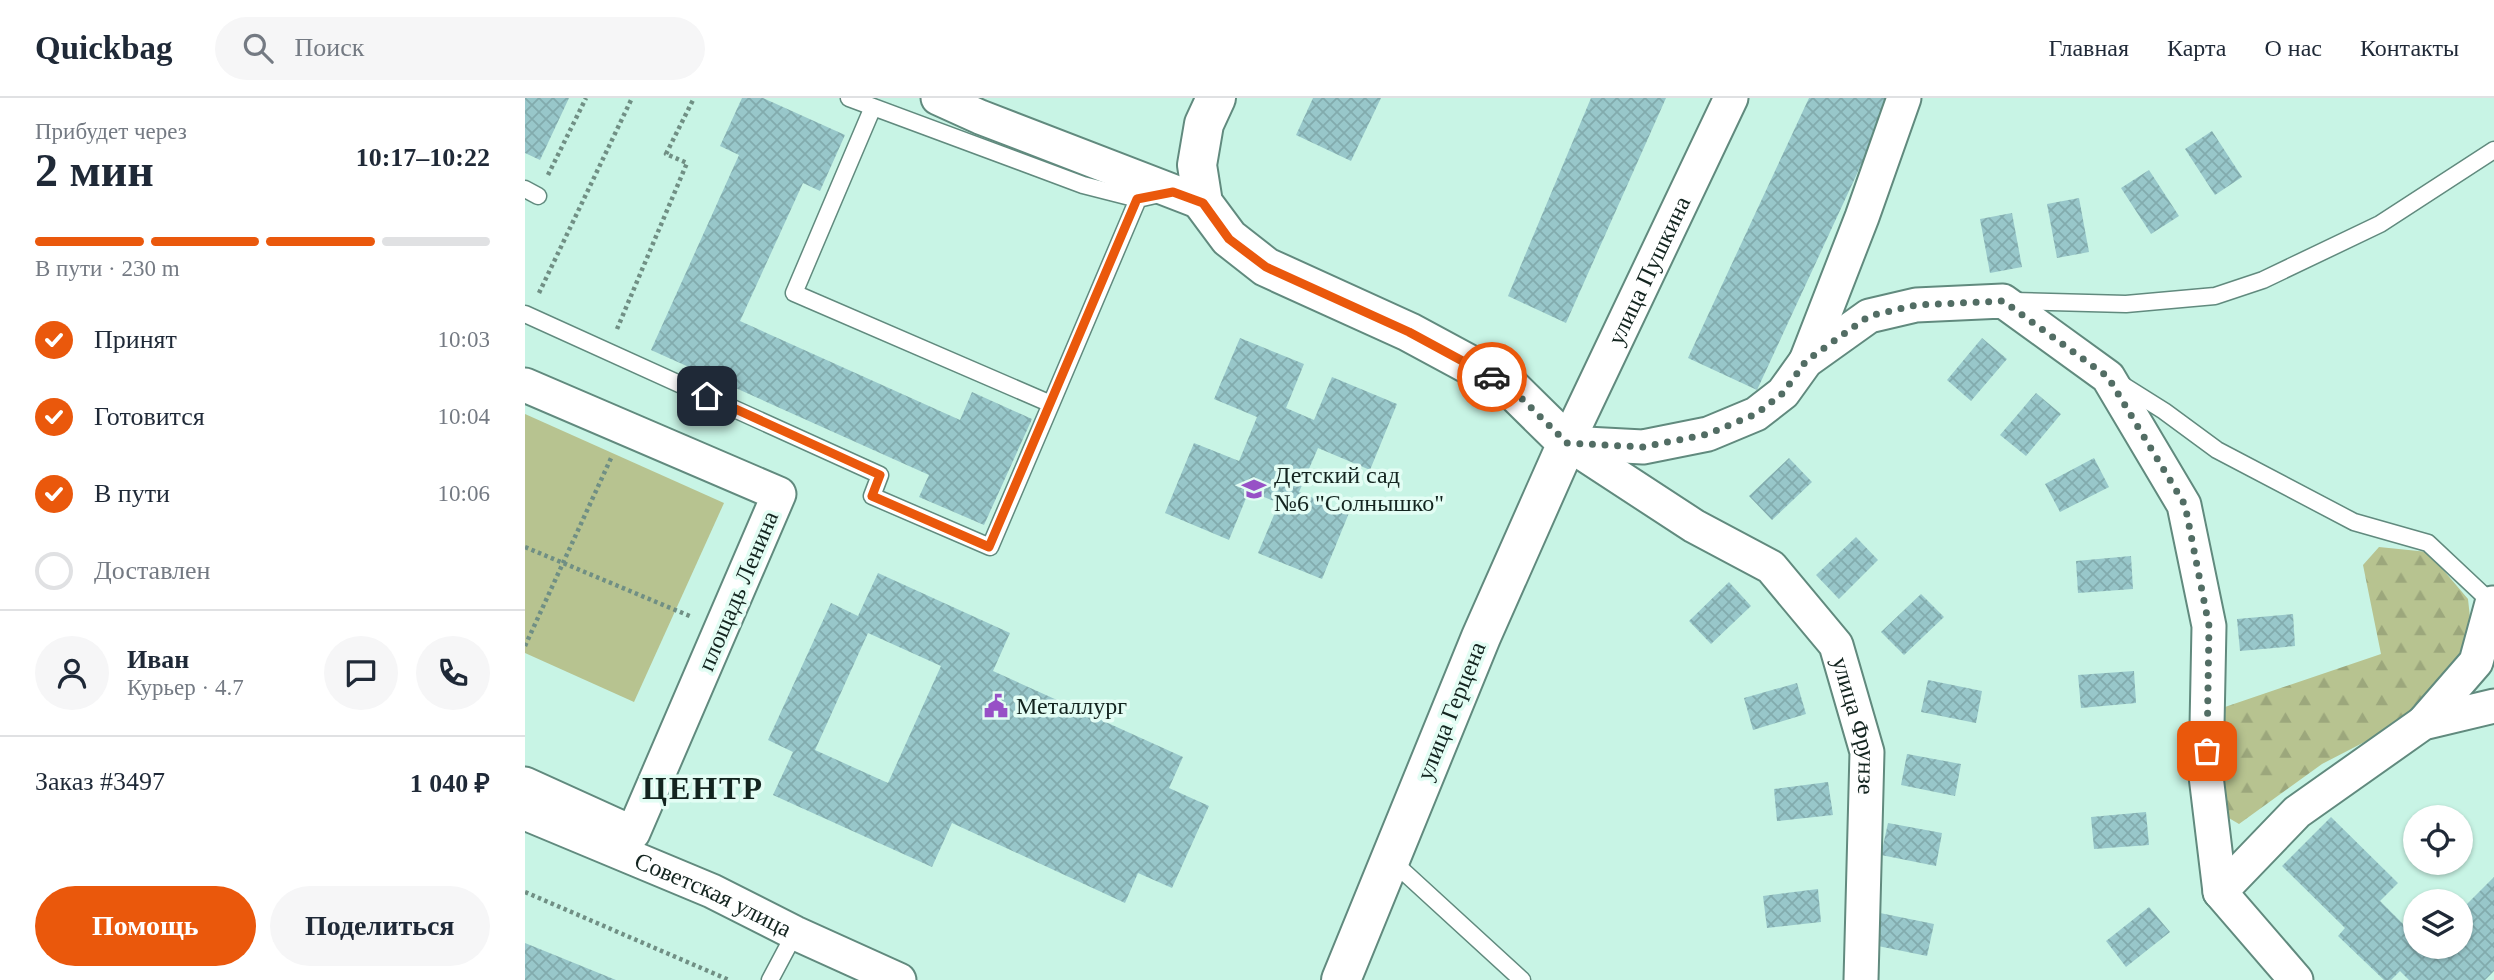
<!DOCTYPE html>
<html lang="ru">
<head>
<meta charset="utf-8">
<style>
	:root { --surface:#fff; --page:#f6f6f7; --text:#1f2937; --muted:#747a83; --line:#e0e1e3; --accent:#ea580c }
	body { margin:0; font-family:Georgia,serif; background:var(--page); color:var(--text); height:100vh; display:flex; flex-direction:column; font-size:26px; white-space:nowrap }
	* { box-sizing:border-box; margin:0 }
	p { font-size:23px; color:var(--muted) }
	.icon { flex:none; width:38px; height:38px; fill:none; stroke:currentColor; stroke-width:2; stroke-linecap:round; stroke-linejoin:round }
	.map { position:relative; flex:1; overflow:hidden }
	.drawer { display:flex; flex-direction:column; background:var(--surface); width:525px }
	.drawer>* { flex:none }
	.fabs { position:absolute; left:1878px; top:707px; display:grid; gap:14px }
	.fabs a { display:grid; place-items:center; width:70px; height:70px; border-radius:50%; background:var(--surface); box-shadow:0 2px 5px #0004; font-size:35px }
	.pin { position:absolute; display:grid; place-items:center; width:60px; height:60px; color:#fff; margin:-30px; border-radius:14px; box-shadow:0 4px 10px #0006 }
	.courier { position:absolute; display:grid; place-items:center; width:70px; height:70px; margin:-35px; border:5px solid #ea580c; border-radius:50%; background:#fff; color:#222; box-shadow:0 2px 9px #0007 }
	.head em { font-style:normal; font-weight:600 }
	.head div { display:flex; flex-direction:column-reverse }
	.head { display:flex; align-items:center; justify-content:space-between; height:119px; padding:0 35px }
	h1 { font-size:46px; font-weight:600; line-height:52px }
	.bar { display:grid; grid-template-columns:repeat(4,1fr); gap:10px 7px; align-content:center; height:84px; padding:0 35px }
	.bar i { height:9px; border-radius:5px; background:var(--line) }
	.bar .active { background:var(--accent) }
	.bar p { grid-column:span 4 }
	.line { display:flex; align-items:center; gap:18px; padding:0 35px; border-top:2px solid var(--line) }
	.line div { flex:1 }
	.round { display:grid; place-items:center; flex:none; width:74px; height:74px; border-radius:37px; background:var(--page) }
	ol { padding:0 35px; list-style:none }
	li { display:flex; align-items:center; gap:21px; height:77px }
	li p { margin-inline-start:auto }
	li .icon { padding:7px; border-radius:50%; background:var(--accent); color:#fff; stroke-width:4 }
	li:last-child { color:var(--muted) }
	li i { width:38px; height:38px; border:4px solid var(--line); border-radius:50% }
	.cta { display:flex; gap:14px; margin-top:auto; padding:14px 35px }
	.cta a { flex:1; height:80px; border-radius:42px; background:var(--accent); color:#fff; font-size:28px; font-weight:600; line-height:80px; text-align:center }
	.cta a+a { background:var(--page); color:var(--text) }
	header { display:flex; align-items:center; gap:42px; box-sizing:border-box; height:98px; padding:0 35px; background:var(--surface); border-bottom:2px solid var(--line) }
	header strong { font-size:33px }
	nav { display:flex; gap:38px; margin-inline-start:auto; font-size:24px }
	.search { width:490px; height:63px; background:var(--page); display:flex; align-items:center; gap:18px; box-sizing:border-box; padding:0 24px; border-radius:38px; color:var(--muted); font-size:26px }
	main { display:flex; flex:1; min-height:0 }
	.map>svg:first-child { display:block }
</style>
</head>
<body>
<header>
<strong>Quickbag</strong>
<div class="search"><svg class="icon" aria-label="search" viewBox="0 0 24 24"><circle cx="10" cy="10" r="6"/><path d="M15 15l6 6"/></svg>Поиск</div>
<nav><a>Главная</a><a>Карта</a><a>О нас</a><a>Контакты</a></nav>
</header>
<main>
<section class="drawer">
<div class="head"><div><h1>2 мин</h1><p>Прибудет через</p></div><em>10:17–10:22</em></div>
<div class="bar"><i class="active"></i><i class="active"></i><i class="active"></i><i></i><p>В пути · 230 m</p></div>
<ol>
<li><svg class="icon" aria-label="check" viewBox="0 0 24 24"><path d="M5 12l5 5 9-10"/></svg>Принят<p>10:03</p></li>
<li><svg class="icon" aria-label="check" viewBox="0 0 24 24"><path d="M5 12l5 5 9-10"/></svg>Готовится<p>10:04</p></li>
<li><svg class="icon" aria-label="check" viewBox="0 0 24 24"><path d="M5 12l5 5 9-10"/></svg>В пути<p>10:06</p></li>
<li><i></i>Доставлен</li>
</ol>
<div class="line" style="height:126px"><a class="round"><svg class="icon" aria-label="person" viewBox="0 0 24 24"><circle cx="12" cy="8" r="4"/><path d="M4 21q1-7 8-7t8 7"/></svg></a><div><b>Иван</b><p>Курьер · 4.7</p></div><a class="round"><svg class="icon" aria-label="chat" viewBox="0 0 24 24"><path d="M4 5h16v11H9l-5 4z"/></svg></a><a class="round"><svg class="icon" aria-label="phone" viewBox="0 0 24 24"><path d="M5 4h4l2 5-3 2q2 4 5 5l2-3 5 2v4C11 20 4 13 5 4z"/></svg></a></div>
<div class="line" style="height:91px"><div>Заказ #3497</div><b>1 040 ₽</b></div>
<div class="cta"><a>Помощь</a><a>Поделиться</a></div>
</section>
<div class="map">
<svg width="1969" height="882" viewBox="0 0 1969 882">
	<defs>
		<pattern id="forest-firs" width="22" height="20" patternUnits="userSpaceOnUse" patternTransform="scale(1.75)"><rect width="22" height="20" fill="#b7c390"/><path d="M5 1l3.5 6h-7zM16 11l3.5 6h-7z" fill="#9ca77c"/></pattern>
		<pattern id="building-cross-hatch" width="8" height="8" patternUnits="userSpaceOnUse" patternTransform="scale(1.75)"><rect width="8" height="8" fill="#98c7ca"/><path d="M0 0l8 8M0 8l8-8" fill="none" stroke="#82abad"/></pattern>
	</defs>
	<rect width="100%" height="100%" fill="#c8f4e5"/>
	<!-- green -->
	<path fill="#b7c390" d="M0 316 199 405 109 604 0 555Z"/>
	<!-- forest -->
	<path fill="url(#forest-firs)" d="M1854 449 1903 454 1943 501 1948 547 1884 621 1797 666 1714 726 1697 716V610L1856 556 1838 467Z"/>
	<!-- building -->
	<path fill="url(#building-cross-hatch)" fill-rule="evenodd" d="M0 0H44L15 62 0 55Z
		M217 0H238L320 37 295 93 278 85 215 223 435 322 447 294 507 321 459 427 394 399 404 377 126 252 214 57 195 48Z
		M788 0H856L826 63 771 37Z
		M1066 0H1141L1041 225 983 198Z
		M1284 0H1367L1232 292 1163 260Z
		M1687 33 1717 79 1690 97 1660 51Z
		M1624 72 1654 118 1626 136 1596 90Z
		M1554 100 1564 154 1532 160 1522 106Z
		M1487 115 1497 169 1465 175 1455 121Z
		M715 240 779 266 761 310 789 322 807 279 872 306 845 372 793 350 774 394 824 415 797 481 733 455 754 405 724 393 704 442 640 415 669 345 714 363 732 319 689 301Z
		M1457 240 1482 261 1446 303 1422 282Z
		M1511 295 1536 316 1501 358 1475 337Z
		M1264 360 1287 384 1247 422 1224 398Z
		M1569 360 1584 389 1535 414 1520 386Z
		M1331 439 1353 462 1314 501 1291 477Z
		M1606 458 1608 491 1553 495 1551 463Z
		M353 475 485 535 468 573 658 659 644 690 684 708 647 790 613 775 600 805 427 725 407 769 248 697 268 654 243 642 306 505 333 518ZM343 535 416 568 363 685 290 652Z
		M1204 484 1226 508 1186 546 1164 523Z
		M1396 496 1419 519 1379 557 1356 534Z
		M1768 516 1770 548 1715 553 1712 521Z
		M1609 573 1611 605 1556 610 1553 577Z
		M1403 582 1457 593 1451 625 1396 614Z
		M1272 585 1281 616 1228 632 1219 600Z
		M1382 656 1436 666 1430 698 1376 687Z
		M1303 684 1308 717 1252 723 1249 691Z
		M1621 714 1624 747 1569 751 1566 719Z
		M1806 719 1873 785 1855 803 1890 838V849H1936V812L1969 779V873L1960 882H1884L1875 873 1866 882H1859L1813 838 1820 830 1757 768Z
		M1363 725 1417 735 1411 768 1356 757Z
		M1293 791 1296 824 1242 830 1238 798Z
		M1624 809 1645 834 1601 869 1581 843Z
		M1355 815 1409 826 1402 858 1348 847Z
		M0 845 91 882H0Z"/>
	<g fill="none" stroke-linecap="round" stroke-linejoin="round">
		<!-- lane casing -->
		<g stroke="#618a7e" stroke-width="19">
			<path id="lane" d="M324 0 558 87 613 101 639 95
				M0 91 13 98
				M1488 203 1601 206 1690 198 1738 182 1855 126 1969 52
				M0 216 355 377 347 398 465 449 526 306 269 195 348 9
				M1596 286 1639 313 1692 352 1829 424 1903 445 1969 507
				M526 306 613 101
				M866 762 997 882
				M245 882 270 835"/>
		</g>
		<!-- street casing -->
		<g stroke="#618a7e" stroke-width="37">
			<g id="street">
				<path d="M413 0 455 19 678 105"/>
				<path d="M1281 263 1337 119 1379 0"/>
				<path d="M0 287 254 396 108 735 0 686"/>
				<path d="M1042 345 1118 349 1183 336 1231 316 1258 295 1281 263 1344 218 1391 207 1478 203 1583 279 1659 407 1684 528 1681 678 1695 794 1771 882"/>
				<path id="s1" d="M1042 345 1169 428 1246 469 1311 547 1342 654 1336 882"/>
				<path id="s2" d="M1042 345 1206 0"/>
				<path d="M1898 625 1951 564 1967 505"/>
				<path id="s3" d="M0 715 187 793 270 835 374 882"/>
				<path d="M1695 794 1772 714 1898 625 1969 608"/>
			</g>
		</g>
		<!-- secondary casing -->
		<g stroke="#618a7e" stroke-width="42">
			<path id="secondary" d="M691 0 679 26 672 67 678 105 704 140 741 169 884 234 984 288 1042 345 956 539 816 882"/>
		</g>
		<!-- path -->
		<path stroke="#708f84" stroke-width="4.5" stroke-dasharray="3.5 3.5" stroke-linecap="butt" d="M23 77 61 0
			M14 195 107 0
			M92 231 162 65 141 56 169 0
			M0 449 167 519
			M0 548 87 358
			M0 794 204 882"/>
		<!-- lane -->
		<use href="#lane" stroke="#fff" stroke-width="16"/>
		<!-- street -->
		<use href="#street" stroke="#fff" stroke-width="33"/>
		<!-- secondary -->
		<use href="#secondary" stroke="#fff" stroke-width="38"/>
	</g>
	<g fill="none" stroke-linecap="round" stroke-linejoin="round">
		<!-- done -->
		<path stroke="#526d64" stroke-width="7" stroke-dasharray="0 12.6" d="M967 279 984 288 1042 345 1118 349 1183 336 1231 316 1258 295 1281 263 1344 218 1391 207 1478 203 1583 279 1660 407 1684 528 1682 653"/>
		<!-- route -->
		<path stroke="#ea580c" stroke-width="9" d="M182 298 355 377 347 398 464 449 612 101 648 94 678 105 704 141 741 169 884 234 967 279"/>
	</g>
	<!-- icons -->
	<defs>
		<g id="school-bare" transform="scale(1.89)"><path d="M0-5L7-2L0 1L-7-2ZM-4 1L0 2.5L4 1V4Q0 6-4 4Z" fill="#9751c6" stroke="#e3fdf4" stroke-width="2.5" paint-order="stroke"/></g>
		<g id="civic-bare" transform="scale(1.89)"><path d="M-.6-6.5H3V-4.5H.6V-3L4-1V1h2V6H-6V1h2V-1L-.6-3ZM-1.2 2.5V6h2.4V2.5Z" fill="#9751c6" stroke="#e3fdf4" stroke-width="2.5" paint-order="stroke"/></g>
	</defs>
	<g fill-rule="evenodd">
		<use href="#school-bare" x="729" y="391"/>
		<use href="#civic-bare" x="471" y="608"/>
	</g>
	<g text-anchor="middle" stroke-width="7" stroke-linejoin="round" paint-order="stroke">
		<!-- street labels -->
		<g font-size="24" fill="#13241f" stroke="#e3fdf4">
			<text dy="8" stroke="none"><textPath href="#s2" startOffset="191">улица Пушкина</textPath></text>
			<text transform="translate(213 493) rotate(-67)" y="8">площадь Ленина</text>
			<text transform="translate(926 613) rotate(-68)" y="8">улица Герцена</text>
			<text dy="8" stroke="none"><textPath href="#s1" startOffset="424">улица Фрунзе</textPath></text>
			<text dy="8" stroke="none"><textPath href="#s3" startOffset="205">Советская улица</textPath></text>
		</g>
		<!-- poi labels -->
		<g font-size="24" fill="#13241f" stroke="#e3fdf4" text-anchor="start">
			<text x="749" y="385">Детский сад<tspan x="749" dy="28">№6 "Солнышко"</tspan></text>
			<text x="491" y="616">Металлург</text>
		</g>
		<!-- district labels -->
		<g font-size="32" font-weight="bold" letter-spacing="2" fill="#13241f" stroke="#e3fdf4">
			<text x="178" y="701">ЦЕНТР</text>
		</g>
	</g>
</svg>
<div class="fabs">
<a><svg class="icon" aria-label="locate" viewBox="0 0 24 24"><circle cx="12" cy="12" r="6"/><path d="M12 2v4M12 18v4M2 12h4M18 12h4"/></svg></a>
<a><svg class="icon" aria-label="layers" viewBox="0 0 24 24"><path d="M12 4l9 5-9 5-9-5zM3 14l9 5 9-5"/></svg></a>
</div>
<div class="pin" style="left:1682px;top:653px;background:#ea580c"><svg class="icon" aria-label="bag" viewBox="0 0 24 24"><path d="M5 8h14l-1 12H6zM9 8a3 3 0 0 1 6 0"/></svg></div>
<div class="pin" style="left:182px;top:298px;background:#1f2937"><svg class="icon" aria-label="home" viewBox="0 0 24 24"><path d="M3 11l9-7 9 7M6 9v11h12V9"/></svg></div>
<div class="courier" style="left:967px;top:279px"><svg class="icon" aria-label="car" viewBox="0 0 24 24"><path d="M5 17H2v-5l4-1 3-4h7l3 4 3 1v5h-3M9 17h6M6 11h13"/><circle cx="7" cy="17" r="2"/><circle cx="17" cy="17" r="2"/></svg></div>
</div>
</main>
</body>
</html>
